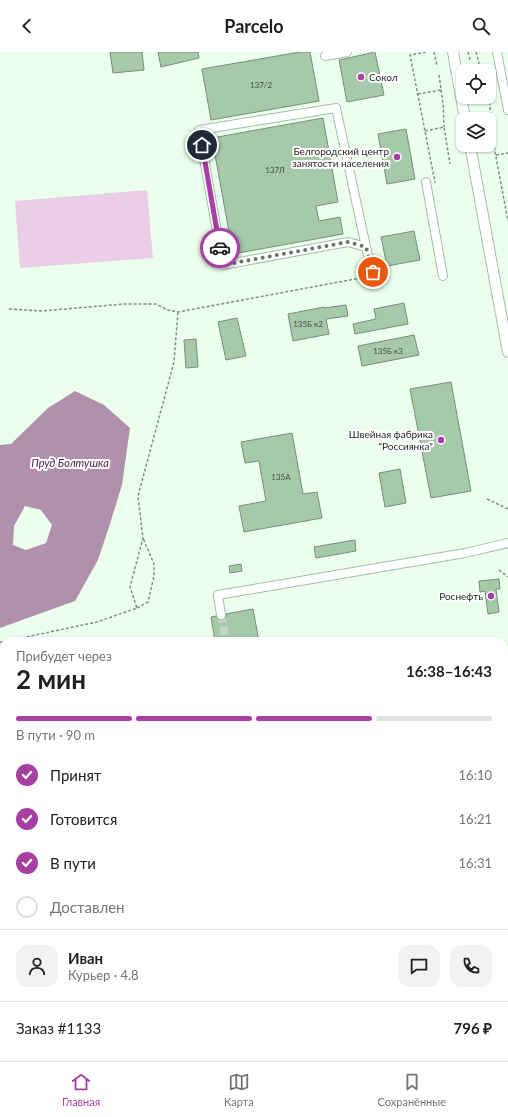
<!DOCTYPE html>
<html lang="ru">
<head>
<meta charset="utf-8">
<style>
	:root { --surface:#fff; --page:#f2f2f2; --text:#202124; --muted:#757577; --line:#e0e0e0; --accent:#a83fa2 }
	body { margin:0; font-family:Lato,sans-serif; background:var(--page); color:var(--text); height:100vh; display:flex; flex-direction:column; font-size:15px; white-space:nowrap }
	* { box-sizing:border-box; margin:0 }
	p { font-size:13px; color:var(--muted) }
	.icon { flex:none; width:22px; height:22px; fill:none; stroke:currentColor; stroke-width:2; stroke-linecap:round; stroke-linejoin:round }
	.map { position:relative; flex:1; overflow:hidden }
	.panel { position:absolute; left:0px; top:585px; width:508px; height:424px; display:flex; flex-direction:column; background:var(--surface); border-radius:12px 12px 0 0; box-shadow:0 1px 3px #0004 }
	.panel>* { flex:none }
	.buttons { position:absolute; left:456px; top:12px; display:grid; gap:8px }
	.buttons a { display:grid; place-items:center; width:40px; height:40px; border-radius:8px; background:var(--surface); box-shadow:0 1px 3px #0004; font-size:20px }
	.pin { position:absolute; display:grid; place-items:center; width:34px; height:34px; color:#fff; margin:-17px; border:2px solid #fff; border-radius:50%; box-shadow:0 1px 4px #0007 }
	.courier { position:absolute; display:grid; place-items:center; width:40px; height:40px; margin:-20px; border:3px solid #a83fa2; border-radius:50%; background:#fff; color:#222; box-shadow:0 1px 5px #0007 }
	.overview em { font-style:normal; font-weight:700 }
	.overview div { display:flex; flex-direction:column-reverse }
	.overview { display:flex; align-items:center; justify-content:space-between; height:68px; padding:0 16px }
	h1 { font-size:26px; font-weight:700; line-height:30px }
	.bar { display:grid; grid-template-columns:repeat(4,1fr); gap:6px 4px; align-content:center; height:48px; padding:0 16px }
	.bar i { height:5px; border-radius:3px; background:var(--line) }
	.bar .on { background:var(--accent) }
	.bar p { grid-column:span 4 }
	.line { display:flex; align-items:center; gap:10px; padding:0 16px; border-top:1px solid var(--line) }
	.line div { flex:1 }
	.round { display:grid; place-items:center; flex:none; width:42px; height:42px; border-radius:12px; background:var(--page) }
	ol { padding:0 16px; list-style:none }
	li { display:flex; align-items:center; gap:12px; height:44px }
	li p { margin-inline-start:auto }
	li .icon { padding:4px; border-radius:50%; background:var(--accent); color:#fff; stroke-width:4 }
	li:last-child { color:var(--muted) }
	li i { width:22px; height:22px; border:2px solid var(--line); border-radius:50% }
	header { display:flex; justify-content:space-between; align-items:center; height:52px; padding:0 16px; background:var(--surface); font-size:18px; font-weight:700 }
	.menu { display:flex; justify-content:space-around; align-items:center; height:56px; border-top:1px solid var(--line); background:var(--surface); font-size:11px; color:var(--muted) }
	.menu a { display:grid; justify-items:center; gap:2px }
	.menu .on { color:var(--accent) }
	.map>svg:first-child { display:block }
</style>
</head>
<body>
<header><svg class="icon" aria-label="back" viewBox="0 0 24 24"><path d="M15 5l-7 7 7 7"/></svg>Parcelo<svg class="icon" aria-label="search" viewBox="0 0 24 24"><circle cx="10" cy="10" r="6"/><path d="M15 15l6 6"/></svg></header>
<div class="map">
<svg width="508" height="1009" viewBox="0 0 508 1009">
	<rect width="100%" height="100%" fill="#ebffed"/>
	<!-- green -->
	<path fill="#eacde6" d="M147 138 153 206 20 216 15 149Z"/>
	<!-- water -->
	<path fill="#b190ad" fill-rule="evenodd" d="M75 339 104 353 130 376 122 433 108 478 98 508 75 549 0 576V393L11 392 48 356ZM25 454 41 458 52 473 46 491 26 498 13 493 14 474Z"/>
	<!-- building -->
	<path fill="#a6c9aa" stroke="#778d7a" d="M110 0H142L144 18 113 21Z
		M158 0H198L199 6 161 15Z
		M300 0H310L319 49 211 68 202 17Z
		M375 0 384 43 347 50 339 8Z
		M323 66 338 150 316 154 319 169 340 165 343 182 233 202 212 86Z
		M406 77 415 127 387 132 378 82Z
		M414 179 420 208 387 214 381 185Z
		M404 251 408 272 355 282 353 272 376 267 374 257Z
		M346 253 348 264 326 267 329 282 293 289 288 262 324 255V256Z
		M237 266 246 304 226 308 218 270Z
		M414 283 419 303 362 314 358 294Z
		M196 287 198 315 186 316 184 288Z
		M451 330 471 439 431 446 410 337Z
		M292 381 303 442 317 440 322 466 244 480 239 454 266 449 259 409 245 411 241 390Z
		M400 417 406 451 385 455 379 421Z
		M355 488 356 499 316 506 314 495Z
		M241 512 242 519 230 521 229 514Z
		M499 527 500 537H496L499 560 488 562 485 539 480 540 479 529Z
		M253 557 259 589H215L211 565 216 564 219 568H222L226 565V562Z"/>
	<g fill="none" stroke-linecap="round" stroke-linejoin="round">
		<!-- minor-tunnel -->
		<path stroke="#c3d4c4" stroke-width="8" stroke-dasharray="8 4" stroke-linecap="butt" d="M221 563 226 589"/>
		<!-- minor casing -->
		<g stroke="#a5bda8" stroke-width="10">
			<path id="minor" d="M497 0 508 58
				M325 4 347 0
				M426 130 443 224
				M366 195 336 56 199 78 223 213 348 190 366 195 374 226
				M221 563 218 543 465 501 508 491
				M0 839H4
				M504 975 508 974
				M152 1005 153 1009
				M282 1005 283 1009
				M478 1005 479 1009
				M368 1009 369 1005"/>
		</g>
		<!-- major casing -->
		<g stroke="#a5bda8" stroke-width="12">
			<path id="major" d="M453 0 465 67
				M470 93 508 300
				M495 1009 508 1007"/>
		</g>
		<!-- path -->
		<path stroke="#818f83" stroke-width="1.5" stroke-dasharray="3 2" stroke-linecap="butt" d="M426 0 410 3 435 130H434
			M434 0 437 14
			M468 0 470 8
			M476 0 481 19
			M472 18V19
			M439 23 443 51 444 75
			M418 42 441 38
			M489 45 495 100 508 169
			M425 79 444 75 450 112
			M496 103 508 101
			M9 257 42 259 124 252H156L168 258 178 260 366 225
			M487 447 508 457
			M499 518 508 525
			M137 556 148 550 154 524V512L143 486
			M7 589 97 570 137 556 130 535 143 486 138 444 174 310 178 260
			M0 590H4"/>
		<!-- minor -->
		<use href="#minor" stroke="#fff" stroke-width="8"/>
		<!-- major -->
		<use href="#major" stroke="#fff" stroke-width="10"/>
	</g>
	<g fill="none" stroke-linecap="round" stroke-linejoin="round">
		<!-- done -->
		<path stroke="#687569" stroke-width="4" stroke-dasharray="0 7.2" d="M220 196 223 213 348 190 366 195 373 220"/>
		<!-- route -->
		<path stroke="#a83fa2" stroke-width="5" d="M202 93 220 196"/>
	</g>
	<!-- markers -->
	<g fill="#a83fa2" stroke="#fff" stroke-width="1.5">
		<circle cx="361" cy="25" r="4"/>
		<circle cx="397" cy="105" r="4"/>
		<circle cx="441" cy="388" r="4"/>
		<circle cx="491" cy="544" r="4"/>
	</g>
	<g text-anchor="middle" stroke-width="4" stroke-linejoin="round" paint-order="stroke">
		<!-- number labels -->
		<g font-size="8" fill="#425244">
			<text x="261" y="36">137/2</text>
			<text x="275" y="121">137Л</text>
			<text x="308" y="275">135Б к2</text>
			<text x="388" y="302">135Б к3</text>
			<text x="281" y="428">135А</text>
		</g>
		<!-- poi labels -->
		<g font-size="10" fill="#212a22" stroke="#fff" text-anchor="end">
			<text x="369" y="29" text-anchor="start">Сокол</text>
			<text x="389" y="103">Белгородский центр<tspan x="389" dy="12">занятости населения</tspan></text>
			<text x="433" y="386">Швейная фабрика<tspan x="433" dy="12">"Россиянка"</tspan></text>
			<text x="483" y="548">Роснефть</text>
		</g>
		<!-- water labels -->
		<g font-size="11" font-style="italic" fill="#471c44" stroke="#fff">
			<text x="70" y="415">Пруд Болтушка</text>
		</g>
	</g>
</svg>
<div class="buttons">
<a><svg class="icon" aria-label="locate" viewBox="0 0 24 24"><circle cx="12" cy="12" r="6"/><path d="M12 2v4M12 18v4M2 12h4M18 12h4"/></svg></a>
<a><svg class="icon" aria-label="layers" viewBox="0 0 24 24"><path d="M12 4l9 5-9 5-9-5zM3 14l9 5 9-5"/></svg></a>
</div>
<div class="pin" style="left:373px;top:220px;background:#ea580c"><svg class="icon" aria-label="bag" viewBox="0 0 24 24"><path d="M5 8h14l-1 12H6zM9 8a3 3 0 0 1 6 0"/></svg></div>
<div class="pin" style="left:202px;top:93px;background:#1f2937"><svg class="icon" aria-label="home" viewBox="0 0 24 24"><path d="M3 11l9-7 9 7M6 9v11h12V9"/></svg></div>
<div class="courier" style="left:220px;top:196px"><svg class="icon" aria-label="car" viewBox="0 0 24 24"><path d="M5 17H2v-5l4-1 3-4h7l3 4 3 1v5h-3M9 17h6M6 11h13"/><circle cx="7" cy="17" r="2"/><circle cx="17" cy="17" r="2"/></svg></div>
<section class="panel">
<div class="overview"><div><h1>2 мин</h1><p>Прибудет через</p></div><em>16:38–16:43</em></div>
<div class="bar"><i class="on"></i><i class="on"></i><i class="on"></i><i></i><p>В пути · 90 m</p></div>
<ol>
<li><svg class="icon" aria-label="check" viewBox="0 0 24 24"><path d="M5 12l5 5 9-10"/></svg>Принят<p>16:10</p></li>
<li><svg class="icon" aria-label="check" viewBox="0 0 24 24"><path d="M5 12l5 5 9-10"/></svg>Готовится<p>16:21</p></li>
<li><svg class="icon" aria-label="check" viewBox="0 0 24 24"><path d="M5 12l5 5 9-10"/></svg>В пути<p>16:31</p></li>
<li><i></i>Доставлен</li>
</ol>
<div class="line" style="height:72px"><a class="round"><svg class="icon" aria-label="person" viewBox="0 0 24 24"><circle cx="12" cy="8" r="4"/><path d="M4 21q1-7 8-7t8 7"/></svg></a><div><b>Иван</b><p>Курьер · 4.8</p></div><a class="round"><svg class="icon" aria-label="chat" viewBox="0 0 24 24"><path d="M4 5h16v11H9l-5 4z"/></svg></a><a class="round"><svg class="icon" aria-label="phone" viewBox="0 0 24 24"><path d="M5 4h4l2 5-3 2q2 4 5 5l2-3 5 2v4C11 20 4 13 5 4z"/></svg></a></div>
<div class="line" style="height:52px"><div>Заказ #1133</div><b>796 ₽</b></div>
</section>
</div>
<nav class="menu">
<a class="on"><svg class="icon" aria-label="home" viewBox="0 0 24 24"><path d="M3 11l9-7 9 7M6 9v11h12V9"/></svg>Главная</a>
<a><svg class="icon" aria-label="map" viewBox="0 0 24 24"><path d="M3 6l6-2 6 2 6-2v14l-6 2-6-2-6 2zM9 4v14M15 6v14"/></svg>Карта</a>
<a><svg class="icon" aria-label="saved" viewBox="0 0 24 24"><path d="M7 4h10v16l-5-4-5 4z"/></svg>Сохранённые</a>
</nav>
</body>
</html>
